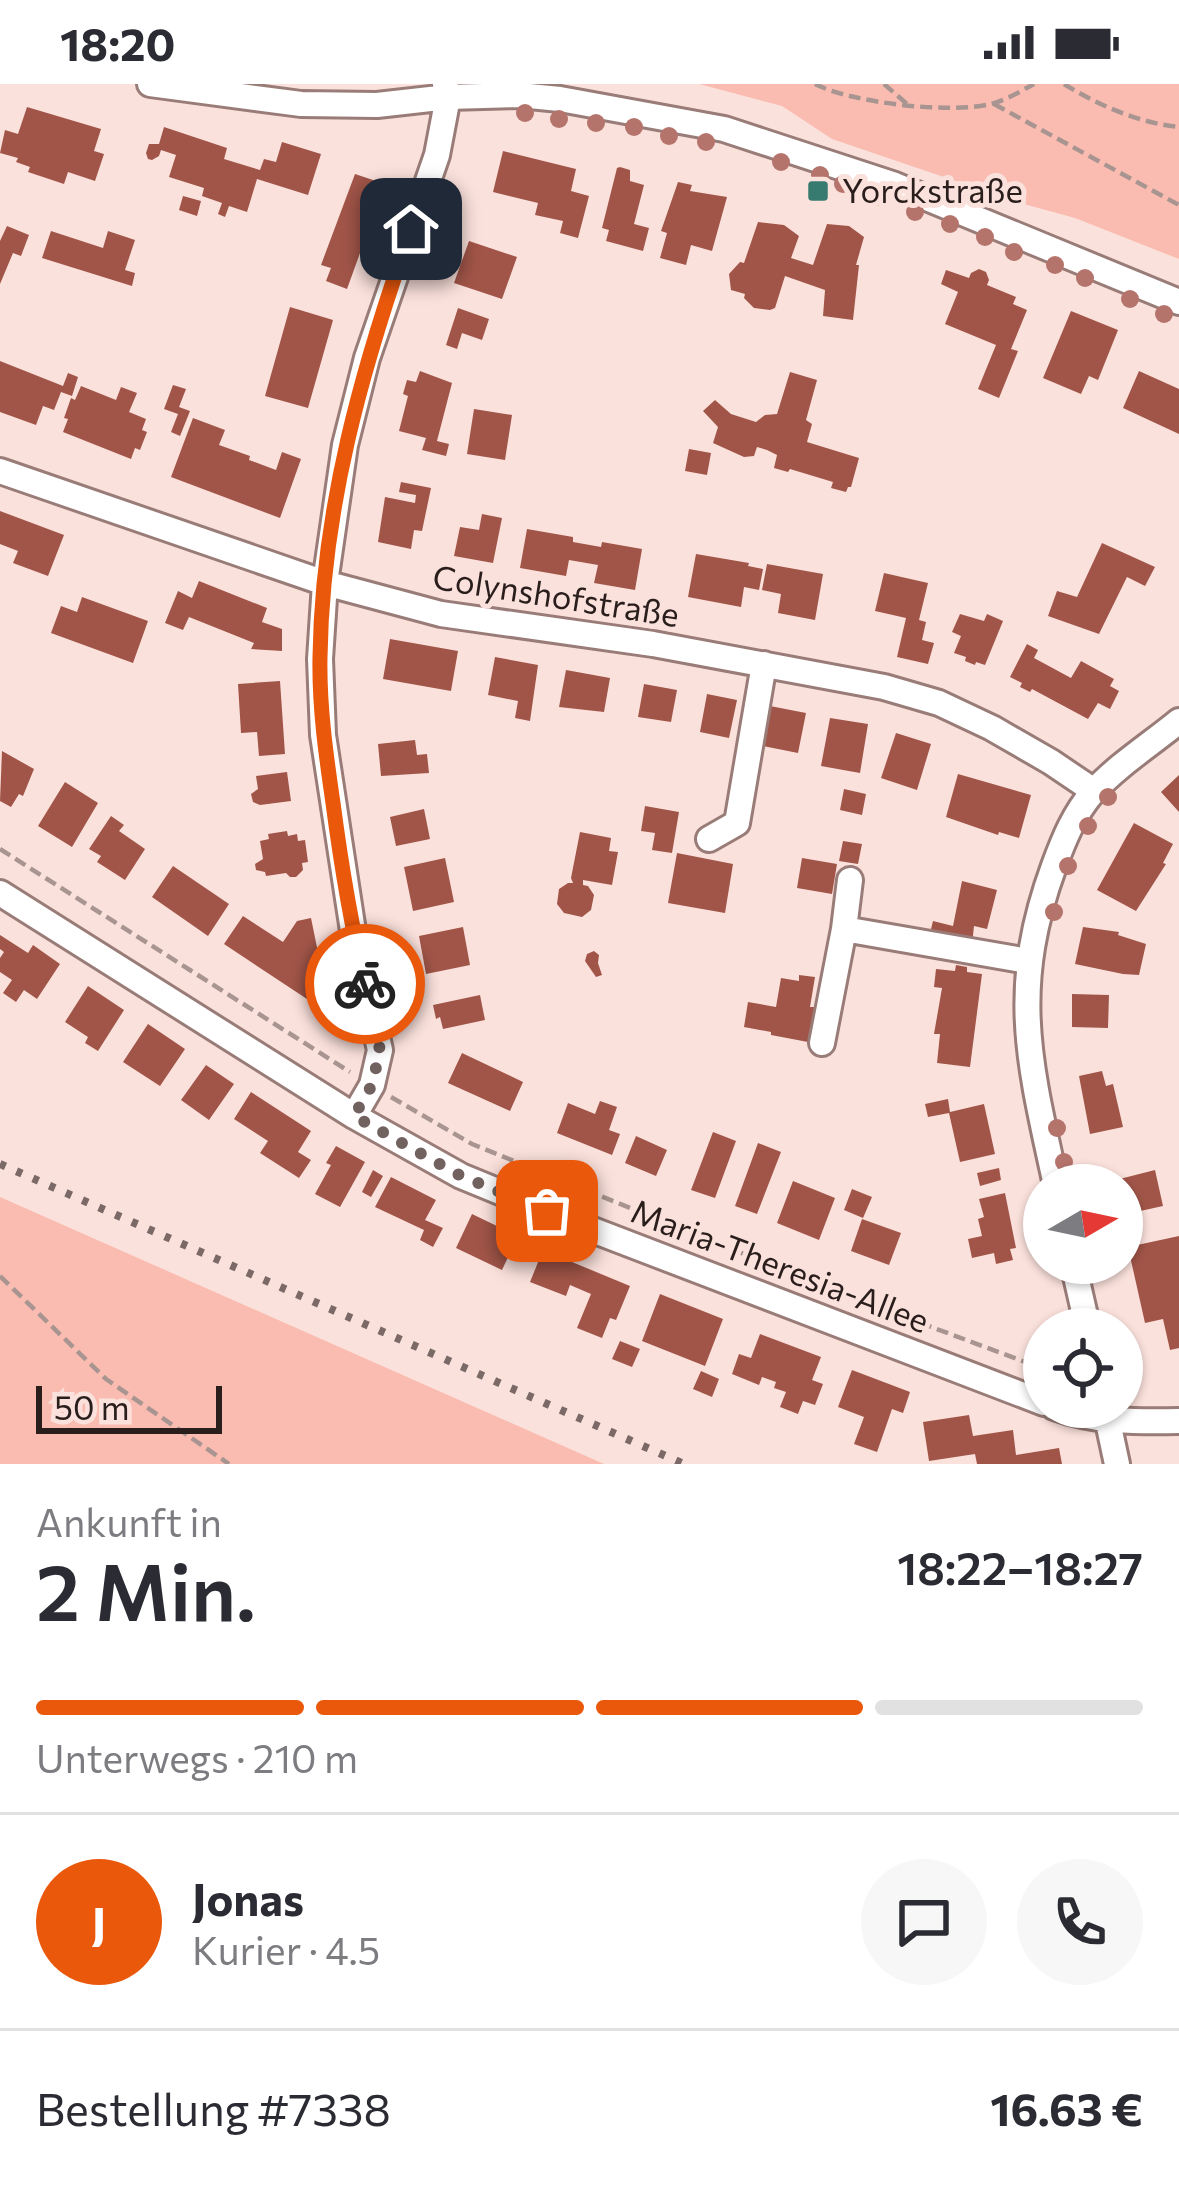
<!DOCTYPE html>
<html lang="de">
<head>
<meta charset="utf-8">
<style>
	:root { --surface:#fff; --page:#f7f7f7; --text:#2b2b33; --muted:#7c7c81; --line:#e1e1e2; --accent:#ea580c }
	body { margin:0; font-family:Commissioner,sans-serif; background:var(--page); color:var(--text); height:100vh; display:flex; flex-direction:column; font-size:45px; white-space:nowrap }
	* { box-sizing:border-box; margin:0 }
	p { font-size:39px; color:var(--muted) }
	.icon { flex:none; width:66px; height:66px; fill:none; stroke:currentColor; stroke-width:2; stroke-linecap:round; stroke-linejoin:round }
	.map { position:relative; height:1380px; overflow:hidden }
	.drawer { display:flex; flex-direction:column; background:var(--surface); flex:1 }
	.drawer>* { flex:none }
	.needle { width:78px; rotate:81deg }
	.tools { position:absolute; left:1023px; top:1080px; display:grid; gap:24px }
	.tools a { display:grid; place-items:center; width:120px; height:120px; border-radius:50%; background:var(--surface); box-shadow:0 3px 9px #0004; font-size:60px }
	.scale { position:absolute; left:36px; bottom:30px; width:186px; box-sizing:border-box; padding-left:12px; border:6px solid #291e1c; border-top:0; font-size:33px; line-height:42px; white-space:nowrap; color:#291e1c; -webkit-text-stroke:9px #fbe1dc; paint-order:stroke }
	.pin { position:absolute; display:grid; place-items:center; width:102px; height:102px; color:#fff; margin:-51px; border-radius:24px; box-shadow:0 6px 18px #0006 }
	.courier { position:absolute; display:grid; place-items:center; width:120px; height:120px; margin:-60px; border:9px solid #ea580c; border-radius:50%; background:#fff; color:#222; box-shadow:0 3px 15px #0007 }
	.summary em { font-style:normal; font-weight:600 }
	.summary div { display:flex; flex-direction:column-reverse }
	.summary { display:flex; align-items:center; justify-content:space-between; height:204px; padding:0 36px }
	h1 { font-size:78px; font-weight:600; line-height:90px }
	.bar { display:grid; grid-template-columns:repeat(4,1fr); gap:18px 12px; align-content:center; height:144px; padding:0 36px }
	.bar i { height:15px; border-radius:9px; background:var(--line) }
	.bar .current { background:var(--accent) }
	.bar p { grid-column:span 4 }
	.line { display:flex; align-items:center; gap:30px; padding:0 36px; border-top:3px solid var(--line) }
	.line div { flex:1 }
	.round { display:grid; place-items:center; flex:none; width:126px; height:126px; border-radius:63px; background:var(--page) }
	.status { display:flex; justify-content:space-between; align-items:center; height:84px; padding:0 60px; background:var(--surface); direction:ltr }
	.status svg { height:33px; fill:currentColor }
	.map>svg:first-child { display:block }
</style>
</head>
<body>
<div class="status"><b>18:20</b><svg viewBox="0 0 49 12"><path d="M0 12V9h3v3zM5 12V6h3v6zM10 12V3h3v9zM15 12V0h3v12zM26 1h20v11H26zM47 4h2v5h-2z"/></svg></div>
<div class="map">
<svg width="1179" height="1380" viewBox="0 0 1179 1380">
	<rect width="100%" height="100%" fill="#fbe1dc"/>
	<!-- green -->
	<path fill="#fabcb0" d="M699 0H1179V175L1075 134 1020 119 832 55 782 22Z
		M0 1113 604 1380H0Z"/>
	<!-- building -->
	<path fill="#a15548" d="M27 23 101 45 94 67 104 70 95 97 68 88 64 100 28 88 30 83 16 78 18 74 0 69 5 46 18 50Z
		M164 43 227 64 224 75 260 86 264 75 276 78 282 58 321 70 308 111 257 95 247 128 229 122 225 133 218 130 222 119 202 112 204 104 169 93 176 71 161 66 159 72 152 76 148 75 146 69 149 60H159Z
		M503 67 576 85 571 107 589 112 578 154 560 149 563 137 535 131 538 119 493 108Z
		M620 83 630 86V97L644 101 634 140 649 144 643 167 606 157 609 146 602 144 617 84Z
		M355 90 385 100 347 205 326 197 331 184 321 181Z
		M678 98 692 101 690 107 727 113 712 167 691 161 686 181 660 174 667 149 661 147Z
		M183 112 201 117 197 132 179 126Z
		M758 138 784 141 799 152 791 174 813 181 827 140 849 142 864 153 856 181H859L853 236 823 232 825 206 785 192 775 224 770 226 754 224 744 214 745 210 731 206 729 190 740 178 744 179Z
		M7 142 29 151 21 172 13 169 0 200V157Z
		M51 147 103 164 108 147 135 156 125 186 135 189 132 202 42 174Z
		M469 157 517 173 502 215 454 199Z
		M979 185 986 188 989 196 987 201 1016 213 1013 220 1027 226 1011 265 1018 267 999 314 978 305 996 261 945 240 958 208 941 200 946 186 969 194 971 189Z
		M290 223 333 236 308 324 265 312Z
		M458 224 489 235 482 256 462 249 457 265 446 261Z
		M1071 227 1118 246 1098 296 1089 292 1081 310 1043 294Z
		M0 277 63 302 68 289 78 293 72 312 61 308 54 326 43 322 36 341 0 328Z
		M420 287 452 299 437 357 449 360 446 372 422 366 426 354 399 347 408 312 403 310 407 296 416 298Z
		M1139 287 1179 305V350L1123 324Z
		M790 288 817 296 806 336 812 340 807 358 859 374 851 403H848L846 408 831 404 833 398 790 385 788 388 774 384 777 371 767 366 757 363 754 372 744 373 713 359 718 343 703 327 715 316 731 330 756 338 765 331 777 330Z
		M173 301 186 305 179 323 190 327 180 352 171 348 178 330 164 325Z
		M81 302 116 316 121 303 137 309 129 328 146 335 142 346 147 348 140 366 135 364 131 375 63 348 68 335 64 334 71 314 75 316Z
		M474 325 512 331 505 376 467 370Z
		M193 334 225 346 219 361 250 372 249 376 276 386 282 368 301 375 280 434 171 393Z
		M689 365 711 369 707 391 685 387Z
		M401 398 431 404 422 447 414 446 411 465 378 458 385 413 415 419 416 411 399 408Z
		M0 427 64 451 48 492 13 479 18 467 0 460Z
		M482 430 502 434 493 479 454 472 460 443 479 446Z
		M527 445 573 453V458L601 463 602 458 642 465 635 506 594 499 598 481 569 476 566 492 520 484Z
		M1102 459 1155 483 1145 502 1127 493 1099 550 1048 532 1057 507 1077 513Z
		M696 470 749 479 748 482 763 485 759 506 744 503 741 523 688 513Z
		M767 480 823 490 815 536 778 529 781 510 762 506Z
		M884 489 928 499 919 536 926 538 922 556 934 559 928 580 897 573 906 534 875 527Z
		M199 497 267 524 262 538 282 545V567L251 565 254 559 189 533 183 546 165 539 178 507 192 514Z
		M82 513 148 537 133 579 51 549 61 522 77 528Z
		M960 530 984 537 987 530 1003 537 985 581 976 578 975 581 965 577 966 573 954 569 961 552 952 548Z
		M390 555 458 567 451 607 383 595Z
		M1027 560 1038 566 1034 574 1071 594 1081 577 1114 595 1110 602 1119 607 1110 625 1098 619 1088 635 1032 605 1030 608 1020 603 1022 599 1010 593Z
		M495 573 538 581 530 637 515 634 518 617 488 611Z
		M566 586 610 594 604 628 559 623Z
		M280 597 285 670 259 672 257 648 241 649 238 600Z
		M644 600 677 606 671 638 638 633Z
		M707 610 737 616 729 654 700 648Z
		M770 622 806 629 798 669 763 662Z
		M830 634 868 640 860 689 821 682Z
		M896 649 931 660 917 706 881 694Z
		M415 656 417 671 427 670 429 689 381 692 378 660Z
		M2 667 34 685 23 712 19 710 11 723 0 717Z
		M287 688 291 717 260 721 253 718 251 710 258 705 256 692Z
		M958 690 1031 711 1019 754 999 748 998 751 946 733Z
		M1179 691V728L1161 708Z
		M65 698 98 719 72 763 38 742Z
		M844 705 866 710 862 731 840 726Z
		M645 722 679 728 672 769 652 766 655 749 641 747Z
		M424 725 430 755 396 762 390 733Z
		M111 732 124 741 119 747 145 765 125 796 97 778 101 772 89 765Z
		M1134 739 1173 760 1163 779 1166 780 1136 827 1097 806Z
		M287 747 288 752 297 750 298 757 305 756 308 778 302 779 303 786 296 793H290L286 789 266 792 265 788 256 786 255 780 263 775 260 757 269 755 268 750Z
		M580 748 611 754 609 767 618 768 612 801 583 796V801L588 802 594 811 591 826 582 833 564 829 557 820 559 805 568 799H573L571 794Z
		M843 757 862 760 858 780 839 777Z
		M677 769 733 780 725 829 668 819Z
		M445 774 454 818 413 827 404 783Z
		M802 774 837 780 832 810 797 804Z
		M173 782 229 820 208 852 152 813Z
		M962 797 997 806 987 845 974 842 972 861 929 853 933 837 953 842Z
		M243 832 283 858 297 837 311 834 321 883 329 888 310 917 224 860Z
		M463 843 470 881 426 890 419 852Z
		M1083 843 1119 848 1118 851 1146 860 1139 891 1123 890 1075 880Z
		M0 851 28 869 33 861 60 880 37 915 24 906 16 918 3 909 12 896 0 888V874L4 868 0 865Z
		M594 867 599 871 598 879 602 891 596 893 585 877 587 870Z
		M956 881 967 883V888L982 890 970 983 937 979 940 950H934L942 904 934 903 936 885 955 887Z
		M799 891 815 893 810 923H815L808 958 771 951V948L744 943 748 918 776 923 781 894 799 897Z
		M88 902 124 926 98 967 85 959 88 953 65 938Z
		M1072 910 1109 911 1108 944 1072 943Z
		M480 911 485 936 443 945 440 933 436 935 433 921Z
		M148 940 185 965 160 1002 123 978Z
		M462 969 523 998 510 1027 448 999Z
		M206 981 234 1000 209 1036 181 1016Z
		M1102 987 1106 1002 1113 1000 1123 1043 1090 1050 1079 992Z
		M251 1008 311 1047 298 1068 311 1076 299 1094 260 1069 268 1057 234 1035Z
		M948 1015 950 1028 984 1020 995 1070 960 1078 949 1029 928 1033 925 1020Z
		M600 1017 617 1023 609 1046 620 1050 612 1071 557 1049 568 1019 595 1030Z
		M713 1048 736 1057 715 1114 691 1106Z
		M636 1052 667 1066 656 1092 625 1079Z
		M758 1059 781 1068 757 1130 735 1122Z
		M336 1062 365 1078 340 1123 315 1110 331 1081 326 1079Z
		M999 1084 1001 1096 980 1102 977 1089Z
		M373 1086 383 1092 371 1113 362 1108Z
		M1155 1086 1163 1122 1122 1131V1101H1096Z
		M391 1093 436 1116 425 1136 443 1144 433 1163 420 1156 424 1146 375 1123Z
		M793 1097 835 1114 819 1156 777 1139Z
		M852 1105 872 1113 863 1134 844 1126Z
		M1005 1109 1016 1164 1010 1165 1013 1176 996 1180 994 1169 972 1174 968 1155 982 1152 978 1135 984 1133 979 1115Z
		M472 1130 518 1152 502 1186 456 1164Z
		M862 1135 901 1149 889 1181 851 1167Z
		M1179 1152V1264L1170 1266 1163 1235 1145 1239 1128 1163Z
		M543 1166 630 1202 616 1236 610 1234 602 1254 577 1244 591 1210 570 1201 566 1212 530 1198Z
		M660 1210 723 1235 705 1282 642 1257Z
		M760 1250 821 1273 812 1296 823 1300 815 1321 803 1317 798 1330 780 1323 786 1308 774 1304 776 1298 762 1293 759 1301 732 1290 739 1270 751 1274Z
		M620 1257 640 1265 632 1283 612 1275Z
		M852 1286 910 1308 903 1329 892 1325 877 1368 854 1360 864 1333 838 1323Z
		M701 1287 719 1295 712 1313 693 1305Z
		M969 1331 973 1352 1013 1346 1016 1371 1059 1364 1062 1380H977L975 1370 929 1377 923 1338Z"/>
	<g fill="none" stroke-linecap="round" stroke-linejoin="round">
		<!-- minor casing -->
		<g stroke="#997c77" stroke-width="30">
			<path id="minor" d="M150 0 301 20 377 21 448 13 519 11 560 15 724 45 895 101 1179 218
				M0 387 325 499 441 530 653 560 884 603 939 619 992 644 1051 678 1094 707
				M709 755 737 739 764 580
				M0 809 354 1032 461 1092 590 1145 1044 1319
				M844 845 1028 877
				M822 959 844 845 850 796
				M354 1032 372 1001 380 966 353 847 323 651 320 575 325 499 345 361 367 274 437 71 448 13 445 0
				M1056 1101C1029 978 1009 905 1054 782 1064 755 1074 730 1093 708 1118 681 1151 660 1179 637
				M1073 1179 1088 1245
				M1054 1323C1094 1338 1137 1338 1179 1337
				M1105 1324 1117 1380"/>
		</g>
		<!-- path -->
		<path stroke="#a89490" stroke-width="4.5" stroke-dasharray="12 6" stroke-linecap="butt" d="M815 0C852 19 950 30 991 20 1006 16 1021 7 1034 0
			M884 0 907 20
			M1064 0C1098 21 1139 39 1179 43
			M994 20 1179 121
			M0 765 350 988
			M391 1013 472 1060 843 1210 1044 1285
			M0 1192 106 1295 229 1380"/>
		<!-- minor -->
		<use href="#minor" stroke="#fff" stroke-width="24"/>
		<!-- rail -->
		<path stroke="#7a6966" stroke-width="8" stroke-dasharray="6 12" stroke-linecap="butt" d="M0 1080 684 1380"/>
	</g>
	<!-- trees -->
	<g fill="#b5746b">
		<circle cx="525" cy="29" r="9"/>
		<circle cx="559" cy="35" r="9"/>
		<circle cx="596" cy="39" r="9"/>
		<circle cx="634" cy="43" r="9"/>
		<circle cx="669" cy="52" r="9"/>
		<circle cx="706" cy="58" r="9"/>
		<circle cx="781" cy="78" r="9"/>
		<circle cx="820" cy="91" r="9"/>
		<circle cx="843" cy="100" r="9"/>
		<circle cx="880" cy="113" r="9"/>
		<circle cx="915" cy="128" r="9"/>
		<circle cx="950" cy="140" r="9"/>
		<circle cx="985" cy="153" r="9"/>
		<circle cx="1014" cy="168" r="9"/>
		<circle cx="1055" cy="181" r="9"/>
		<circle cx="1085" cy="194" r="9"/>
		<circle cx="1130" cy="215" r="9"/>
		<circle cx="1164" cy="230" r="9"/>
		<circle cx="1108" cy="713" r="9"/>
		<circle cx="1088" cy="742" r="9"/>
		<circle cx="1068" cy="782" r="9"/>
		<circle cx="1054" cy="828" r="9"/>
		<circle cx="1057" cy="1044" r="9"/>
		<circle cx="1064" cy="1078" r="9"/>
	</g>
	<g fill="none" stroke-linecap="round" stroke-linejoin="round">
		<!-- done -->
		<path stroke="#72625f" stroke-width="12" stroke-dasharray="0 21.6" d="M365 900 380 966 372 1001 354 1032 461 1092 547 1127"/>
		<!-- route -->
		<path stroke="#ea580c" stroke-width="15" d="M365 900C351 840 341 780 333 719 326 671 319 622 320 573 322 425 362 284 411 145"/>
	</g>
	<!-- markers -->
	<rect fill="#377b70" stroke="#fbe1dc" stroke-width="4.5" x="806" y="95" width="24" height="24" rx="6"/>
	<g text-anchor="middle" stroke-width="10" stroke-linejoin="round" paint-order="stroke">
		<!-- poi labels -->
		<g font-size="33" fill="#291e1c" stroke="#fbe1dc" text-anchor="start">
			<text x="842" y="119">Yorckstraße</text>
		</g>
		<!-- street labels -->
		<g font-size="33" fill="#291e1c" stroke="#fbe1dc">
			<text transform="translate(556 512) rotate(9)" y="12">Colynshofstraße</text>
			<text transform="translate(780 1182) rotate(21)" y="12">Maria-Theresia-Allee</text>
		</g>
	</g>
</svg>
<div class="tools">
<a><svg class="needle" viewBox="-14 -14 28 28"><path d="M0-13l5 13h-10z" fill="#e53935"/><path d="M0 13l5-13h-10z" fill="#7c7c81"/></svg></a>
<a><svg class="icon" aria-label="locate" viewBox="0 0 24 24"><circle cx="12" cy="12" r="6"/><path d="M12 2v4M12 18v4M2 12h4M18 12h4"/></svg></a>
</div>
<div class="scale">50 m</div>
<div class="pin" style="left:547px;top:1127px;background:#ea580c"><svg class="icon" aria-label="bag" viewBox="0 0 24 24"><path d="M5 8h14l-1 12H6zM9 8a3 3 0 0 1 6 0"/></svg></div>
<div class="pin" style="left:411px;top:145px;background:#1f2937"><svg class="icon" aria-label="home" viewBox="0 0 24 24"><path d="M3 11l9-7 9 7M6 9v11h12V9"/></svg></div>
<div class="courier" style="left:365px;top:900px"><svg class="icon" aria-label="bike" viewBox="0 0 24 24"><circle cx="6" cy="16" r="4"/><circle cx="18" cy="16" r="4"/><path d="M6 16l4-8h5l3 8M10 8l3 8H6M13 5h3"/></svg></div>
</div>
<section class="drawer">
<div class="summary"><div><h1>2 Min.</h1><p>Ankunft in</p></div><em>18:22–18:27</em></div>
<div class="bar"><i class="current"></i><i class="current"></i><i class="current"></i><i></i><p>Unterwegs · 210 m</p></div>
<div class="line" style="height:216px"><b class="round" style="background:var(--accent);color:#fff">J</b><div><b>Jonas</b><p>Kurier · 4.5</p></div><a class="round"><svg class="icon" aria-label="chat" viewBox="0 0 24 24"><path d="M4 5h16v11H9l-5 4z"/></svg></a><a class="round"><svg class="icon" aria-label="phone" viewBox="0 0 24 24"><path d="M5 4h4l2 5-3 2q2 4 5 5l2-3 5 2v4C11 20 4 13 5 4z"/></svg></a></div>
<div class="line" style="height:156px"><div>Bestellung #7338</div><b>16.63 €</b></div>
</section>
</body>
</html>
